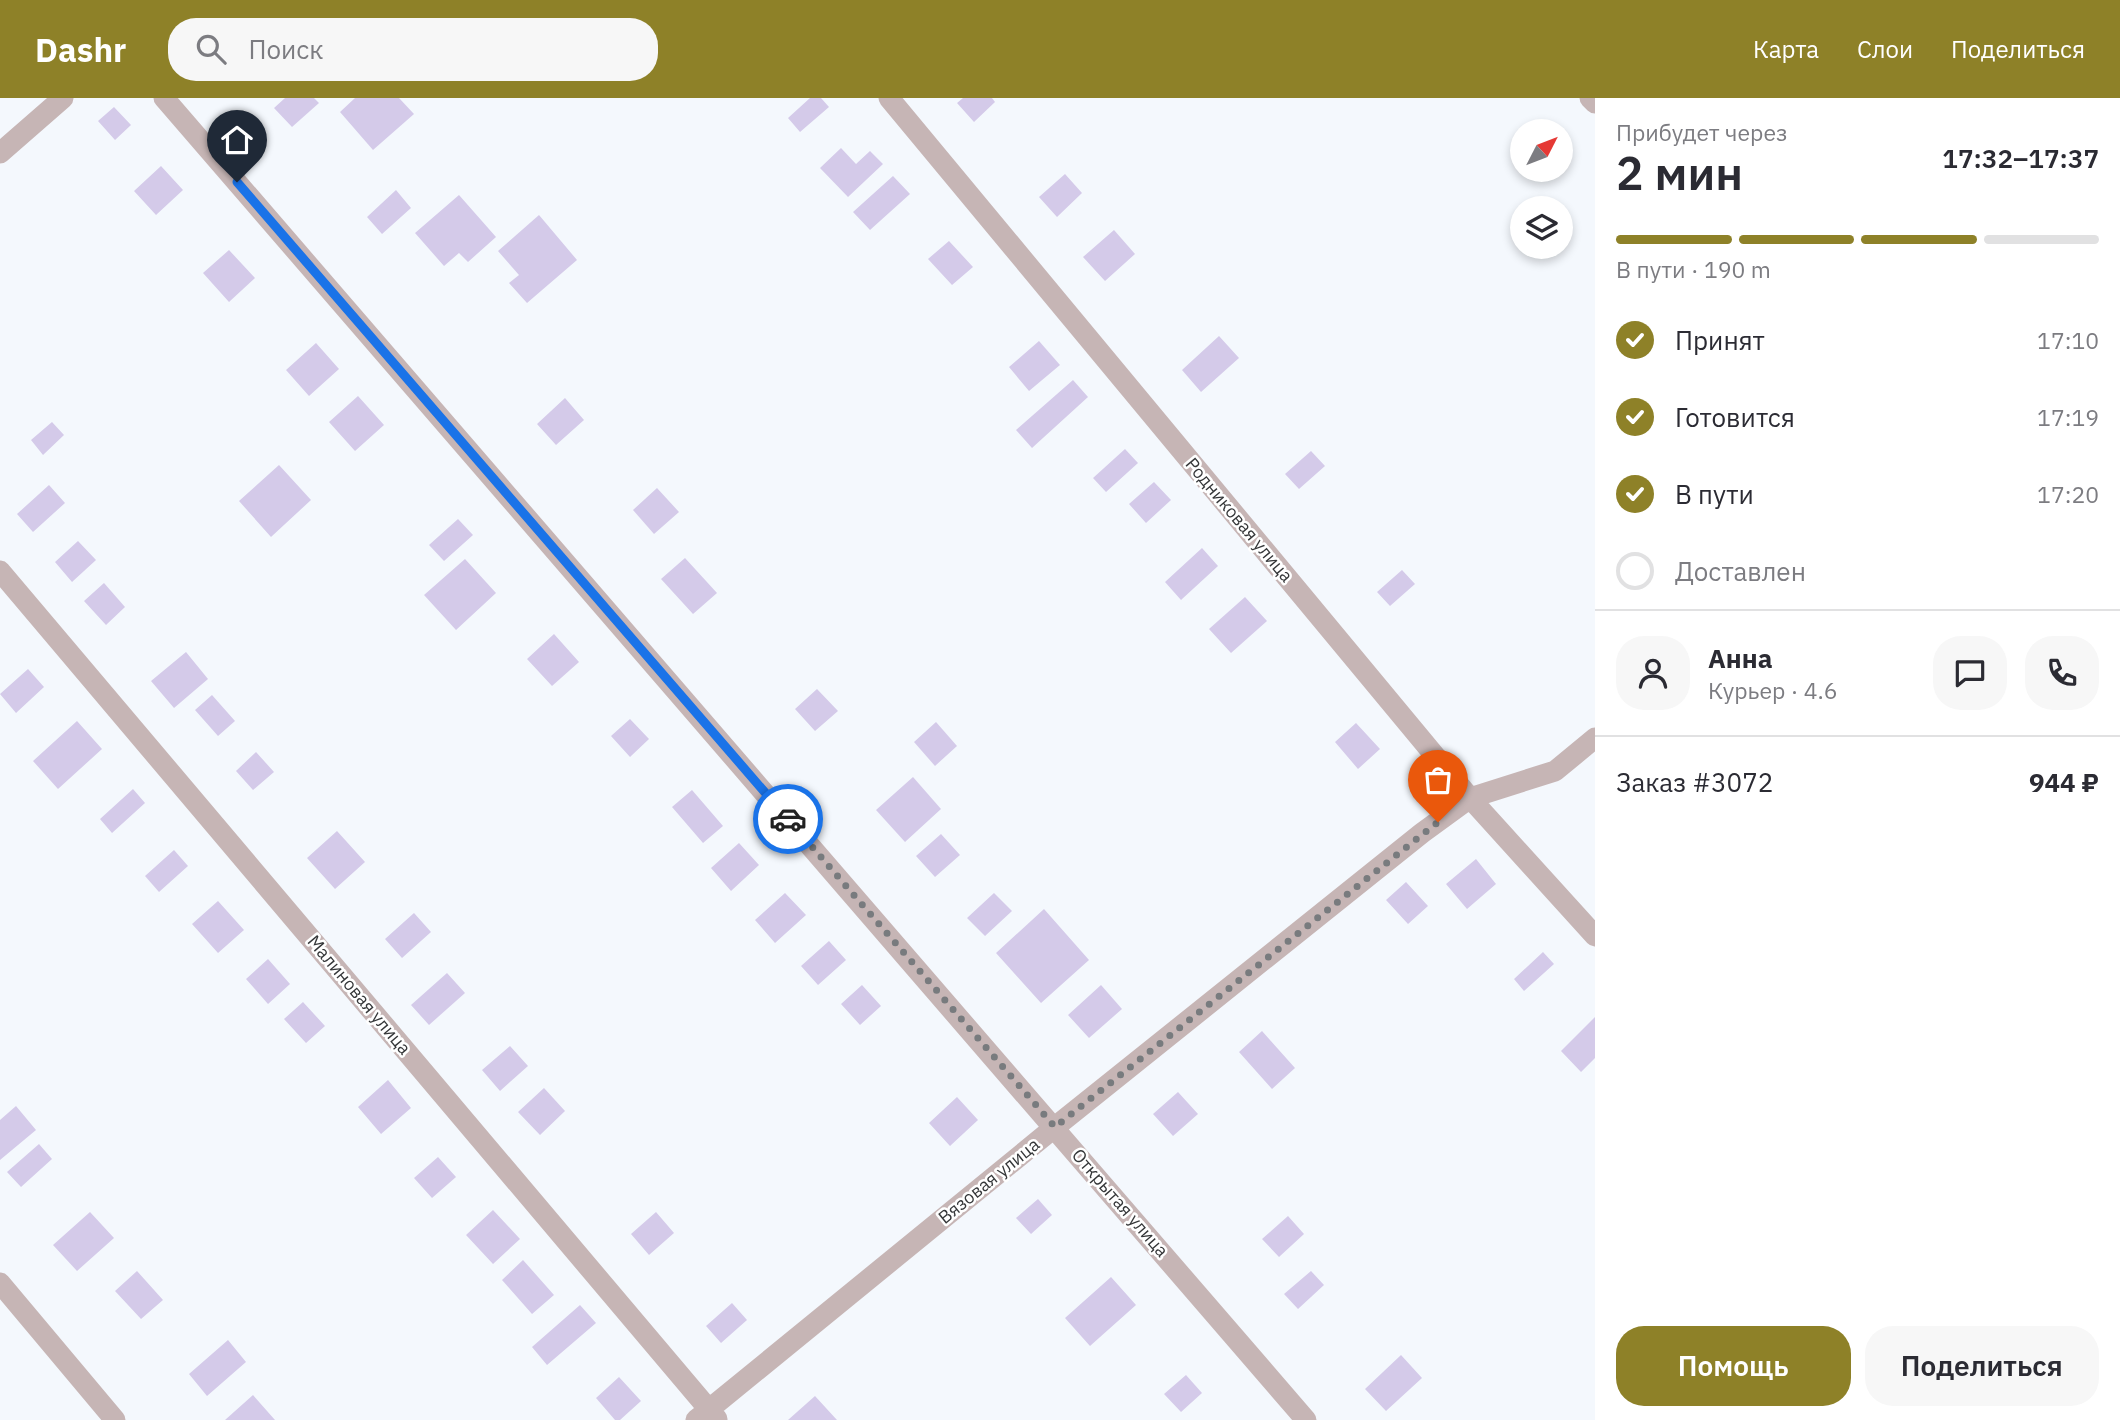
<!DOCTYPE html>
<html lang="ru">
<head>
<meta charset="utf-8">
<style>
	:root { --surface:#fff; --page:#f7f7f7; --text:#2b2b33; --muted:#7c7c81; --line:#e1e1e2; --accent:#8e8128 }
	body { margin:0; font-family:"IBM Plex Sans",sans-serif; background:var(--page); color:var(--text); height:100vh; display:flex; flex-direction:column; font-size:26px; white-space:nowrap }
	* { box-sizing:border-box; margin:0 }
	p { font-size:23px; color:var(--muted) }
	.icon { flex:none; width:38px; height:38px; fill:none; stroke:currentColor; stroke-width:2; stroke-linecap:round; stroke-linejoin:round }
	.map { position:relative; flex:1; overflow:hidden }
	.panel { display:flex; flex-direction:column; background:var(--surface); width:525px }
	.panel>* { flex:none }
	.needle { width:46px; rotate:48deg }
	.controls { position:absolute; left:1510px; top:21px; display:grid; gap:14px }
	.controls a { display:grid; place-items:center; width:63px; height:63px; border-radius:50%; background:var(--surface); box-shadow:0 4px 10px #0003; font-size:35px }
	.pin { position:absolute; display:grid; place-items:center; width:60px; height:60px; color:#fff; margin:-72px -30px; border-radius:50% 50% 50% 0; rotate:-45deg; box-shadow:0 0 7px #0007 }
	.pin .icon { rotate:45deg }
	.courier { position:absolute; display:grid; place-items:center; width:70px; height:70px; margin:-35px; border:5px solid #1a73e8; border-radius:50%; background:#fff; color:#222; box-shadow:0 2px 9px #0007 }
	.summary em { font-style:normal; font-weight:600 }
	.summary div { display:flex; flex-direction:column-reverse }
	.summary { display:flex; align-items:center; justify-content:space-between; height:119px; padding:0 21px }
	h1 { font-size:46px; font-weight:600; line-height:52px }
	.bar { display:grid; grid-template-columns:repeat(4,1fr); gap:10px 7px; align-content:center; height:84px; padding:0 21px }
	.bar i { height:9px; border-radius:5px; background:var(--line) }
	.bar .current { background:var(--accent) }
	.bar p { grid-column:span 4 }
	.line { display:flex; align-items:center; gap:18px; padding:0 21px; border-top:2px solid var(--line) }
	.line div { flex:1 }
	.round { display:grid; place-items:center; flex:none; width:74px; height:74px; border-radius:28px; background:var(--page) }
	ol { padding:0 21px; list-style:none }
	li { display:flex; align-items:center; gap:21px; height:77px }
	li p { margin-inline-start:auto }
	li .icon { padding:7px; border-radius:50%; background:var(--accent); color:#fff; stroke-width:4 }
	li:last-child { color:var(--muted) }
	li i { width:38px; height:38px; border:4px solid var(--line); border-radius:50% }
	.action { display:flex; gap:14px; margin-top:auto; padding:14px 21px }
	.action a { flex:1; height:80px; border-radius:28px; background:var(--accent); color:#fff; font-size:28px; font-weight:600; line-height:80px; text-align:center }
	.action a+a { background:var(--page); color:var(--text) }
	header { display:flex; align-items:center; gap:42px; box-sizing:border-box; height:98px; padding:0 35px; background:var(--accent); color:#fff }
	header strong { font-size:33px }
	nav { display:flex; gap:38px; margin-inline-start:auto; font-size:24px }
	.search { width:490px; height:63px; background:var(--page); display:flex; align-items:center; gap:18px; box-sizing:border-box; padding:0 24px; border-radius:28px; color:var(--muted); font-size:26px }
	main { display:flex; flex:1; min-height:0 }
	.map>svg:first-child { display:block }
</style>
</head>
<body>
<header>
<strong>Dashr</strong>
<div class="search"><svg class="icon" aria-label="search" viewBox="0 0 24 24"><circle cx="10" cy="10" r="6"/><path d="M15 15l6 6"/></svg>Поиск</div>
<nav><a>Карта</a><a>Слои</a><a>Поделиться</a></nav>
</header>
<main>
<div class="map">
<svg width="1595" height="1322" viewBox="0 0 1595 1322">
	<rect width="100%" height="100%" fill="#f4f8fd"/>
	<!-- building -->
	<path fill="#d4cae9" d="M285 0H314L319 5 292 29 274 10Z
		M355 0H399L414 16 373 52 340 14Z
		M810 0H821L829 9 800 34 788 20Z
		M963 0H992L995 4 974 24 957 5Z
		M114 9 131 27 115 42 98 23Z
		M841 50 856 66 870 53 883 66 848 99 820 70Z
		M161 68 183 92 156 117 134 93Z
		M1065 76 1082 95 1057 119 1039 99Z
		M893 78 910 96 870 132 853 114Z
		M396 92 411 110 382 136 367 119Z
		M459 97 496 139 468 164 459 155 444 168 415 135Z
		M539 117 577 162 527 205 509 185 519 177 498 153Z
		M1114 132 1135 156 1105 183 1083 159Z
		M949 143 973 169 952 187 928 161Z
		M229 152 255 180 229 204 203 175Z
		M1219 238 1239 260 1201 294 1182 272Z
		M1039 243 1060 267 1029 293 1009 269Z
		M316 245 339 271 309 298 286 272Z
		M1073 282 1088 299 1032 350 1016 332Z
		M358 298 384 327 355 353 329 324Z
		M565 300 584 322 556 347 537 326Z
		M52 324 64 337 43 357 31 342Z
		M1125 351 1138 365 1106 394 1093 380Z
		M1311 353 1325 368 1299 391 1285 376Z
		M279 367 311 402 271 439 239 403Z
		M1154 384 1171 402 1146 425 1129 406Z
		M49 387 65 405 33 434 17 416Z
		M657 390 679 414 654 436 633 412Z
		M458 421 473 437 444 463 429 447Z
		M78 443 96 462 72 484 55 464Z
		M1202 450 1218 468 1181 502 1165 484Z
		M685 460 717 495 693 516 661 481Z
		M465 461 496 495 456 532 424 497Z
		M1402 472 1415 486 1390 508 1377 494Z
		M104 485 125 509 106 527 84 503Z
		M1245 499 1267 523 1231 555 1209 531Z
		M554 536 579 564 552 588 527 561Z
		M186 554 208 581 174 610 151 583Z
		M28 571 44 589 16 615 0 596Z
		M817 591 838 613 815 633 795 611Z
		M212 597 235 623 218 638 195 612Z
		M630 621 649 641 630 659 611 638Z
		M77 623 102 651 58 691 33 663Z
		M936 624 957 648 935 668 914 644Z
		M1356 625 1380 651 1358 671 1335 644Z
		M256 654 274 674 253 692 236 673Z
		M913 679 941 711 905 744 876 712Z
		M133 691 145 705 112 735 100 721Z
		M692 692 723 728 703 745 672 709Z
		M337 733 365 764 335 791 307 760Z
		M941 736 960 757 935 779 916 758Z
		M739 745 759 767 731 793 711 770Z
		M174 752 188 768 159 794 145 778Z
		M1476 761 1496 786 1467 811 1446 786Z
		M1406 784 1428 808 1408 826 1386 802Z
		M785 795 806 817 775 845 755 822Z
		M994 795 1012 813 985 838 967 820Z
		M218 803 244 832 218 855 192 826Z
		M1044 811 1089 862 1041 905 996 855Z
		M414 815 431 834 402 860 385 841Z
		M829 843 846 862 818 887 801 868Z
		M1543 854 1554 866 1524 893 1514 881Z
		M268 861 290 886 268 906 246 881Z
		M447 875 465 895 429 927 411 907Z
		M862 887 881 908 860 927 841 906Z
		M1101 887 1122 911 1089 940 1068 917Z
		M303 904 325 928 306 945 284 921Z
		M1595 919V960L1581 974 1561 953Z
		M1262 933 1295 970 1272 991 1239 954Z
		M510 948 528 968 500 993 482 972Z
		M388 982 411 1010 381 1036 358 1009Z
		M544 990 565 1013 540 1037 518 1014Z
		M1178 994 1198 1016 1173 1038 1153 1016Z
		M957 999 978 1022 950 1048 929 1025Z
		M16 1008 36 1032 0 1062V1022Z
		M39 1046 52 1061 21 1089 7 1074Z
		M438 1059 456 1079 432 1100 414 1080Z
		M1038 1101 1052 1117 1031 1136 1016 1120Z
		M493 1112 520 1141 493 1166 466 1137Z
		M90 1114 114 1140 77 1173 53 1147Z
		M656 1114 674 1135 649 1157 631 1136Z
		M1288 1118 1304 1136 1279 1159 1262 1141Z
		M523 1162 554 1197 532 1216 502 1182Z
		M137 1173 163 1202 141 1221 115 1193Z
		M1311 1173 1324 1187 1298 1211 1284 1196Z
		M1111 1179 1136 1207 1090 1248 1065 1220Z
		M732 1205 747 1222 721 1245 706 1228Z
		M580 1207 596 1225 547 1267 532 1249Z
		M228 1242 246 1264 207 1298 189 1276Z
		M1401 1257 1422 1280 1386 1313 1365 1291Z
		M1186 1277 1202 1295 1181 1314 1164 1296Z
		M619 1279 641 1303 620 1322H615L596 1300Z
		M253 1297 275 1322H225Z
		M815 1298 837 1322H788Z"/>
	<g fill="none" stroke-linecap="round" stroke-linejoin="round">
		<!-- street -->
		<path stroke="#c6b5b5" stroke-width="21" d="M164 0 1306 1322
			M889 0 1470 700 1595 838
			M1590 0 1595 5
			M0 55 63 0
			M0 473 717 1321
			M0 1185 115 1322
			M696 1322 1055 1029 1422 735 1470 700 1555 673 1595 640"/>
	</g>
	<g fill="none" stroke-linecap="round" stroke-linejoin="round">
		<!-- done -->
		<path stroke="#787b7e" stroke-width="7" stroke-dasharray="0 12.6" d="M788 721 1055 1029 1438 724"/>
		<!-- route -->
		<path stroke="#1a73e8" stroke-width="9" d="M237 84 788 721"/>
	</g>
	<g text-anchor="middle" stroke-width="5" stroke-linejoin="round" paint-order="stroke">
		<!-- street labels -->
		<g font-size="18" fill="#353739" stroke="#fff">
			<text transform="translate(1239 422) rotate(50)" y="6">Родниковая улица</text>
			<text transform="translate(359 897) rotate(50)" y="6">Малиновая улица</text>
			<text transform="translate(989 1083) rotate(-39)" y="6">Вязовая улица</text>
			<text transform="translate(1120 1105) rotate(49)" y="6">Открытая улица</text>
		</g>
	</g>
</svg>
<div class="controls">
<a><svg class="needle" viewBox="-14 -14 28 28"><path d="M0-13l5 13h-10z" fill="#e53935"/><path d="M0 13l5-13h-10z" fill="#7c7c81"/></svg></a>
<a><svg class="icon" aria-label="layers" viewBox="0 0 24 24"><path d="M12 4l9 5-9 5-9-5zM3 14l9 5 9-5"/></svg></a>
</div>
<div class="pin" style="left:1438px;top:724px;background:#ea580c"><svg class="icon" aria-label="bag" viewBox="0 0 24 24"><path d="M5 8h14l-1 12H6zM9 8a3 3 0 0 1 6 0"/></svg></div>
<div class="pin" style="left:237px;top:84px;background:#1f2937"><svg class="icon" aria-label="home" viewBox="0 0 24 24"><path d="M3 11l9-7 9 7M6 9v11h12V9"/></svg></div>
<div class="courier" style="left:788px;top:721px"><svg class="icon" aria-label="car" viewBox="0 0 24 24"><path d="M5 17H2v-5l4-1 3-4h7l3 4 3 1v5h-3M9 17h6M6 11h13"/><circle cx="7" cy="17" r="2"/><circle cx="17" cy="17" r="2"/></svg></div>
</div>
<section class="panel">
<div class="summary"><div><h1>2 мин</h1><p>Прибудет через</p></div><em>17:32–17:37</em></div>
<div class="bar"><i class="current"></i><i class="current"></i><i class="current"></i><i></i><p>В пути · 190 m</p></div>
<ol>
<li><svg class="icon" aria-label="check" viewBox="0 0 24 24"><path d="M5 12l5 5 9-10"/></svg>Принят<p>17:10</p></li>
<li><svg class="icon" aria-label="check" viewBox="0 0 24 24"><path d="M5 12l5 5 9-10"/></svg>Готовится<p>17:19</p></li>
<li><svg class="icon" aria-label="check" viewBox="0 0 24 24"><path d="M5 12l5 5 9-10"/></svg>В пути<p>17:20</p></li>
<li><i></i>Доставлен</li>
</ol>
<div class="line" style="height:126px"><a class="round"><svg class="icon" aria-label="person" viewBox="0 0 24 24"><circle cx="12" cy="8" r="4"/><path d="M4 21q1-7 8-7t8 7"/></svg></a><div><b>Анна</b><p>Курьер · 4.6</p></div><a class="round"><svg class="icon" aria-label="chat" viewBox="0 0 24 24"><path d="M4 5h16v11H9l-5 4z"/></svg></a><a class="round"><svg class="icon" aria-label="phone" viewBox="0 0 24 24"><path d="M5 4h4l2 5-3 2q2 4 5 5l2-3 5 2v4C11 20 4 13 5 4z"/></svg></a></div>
<div class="line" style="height:91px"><div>Заказ #3072</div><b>944 ₽</b></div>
<div class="action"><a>Помощь</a><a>Поделиться</a></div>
</section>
</main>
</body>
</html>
